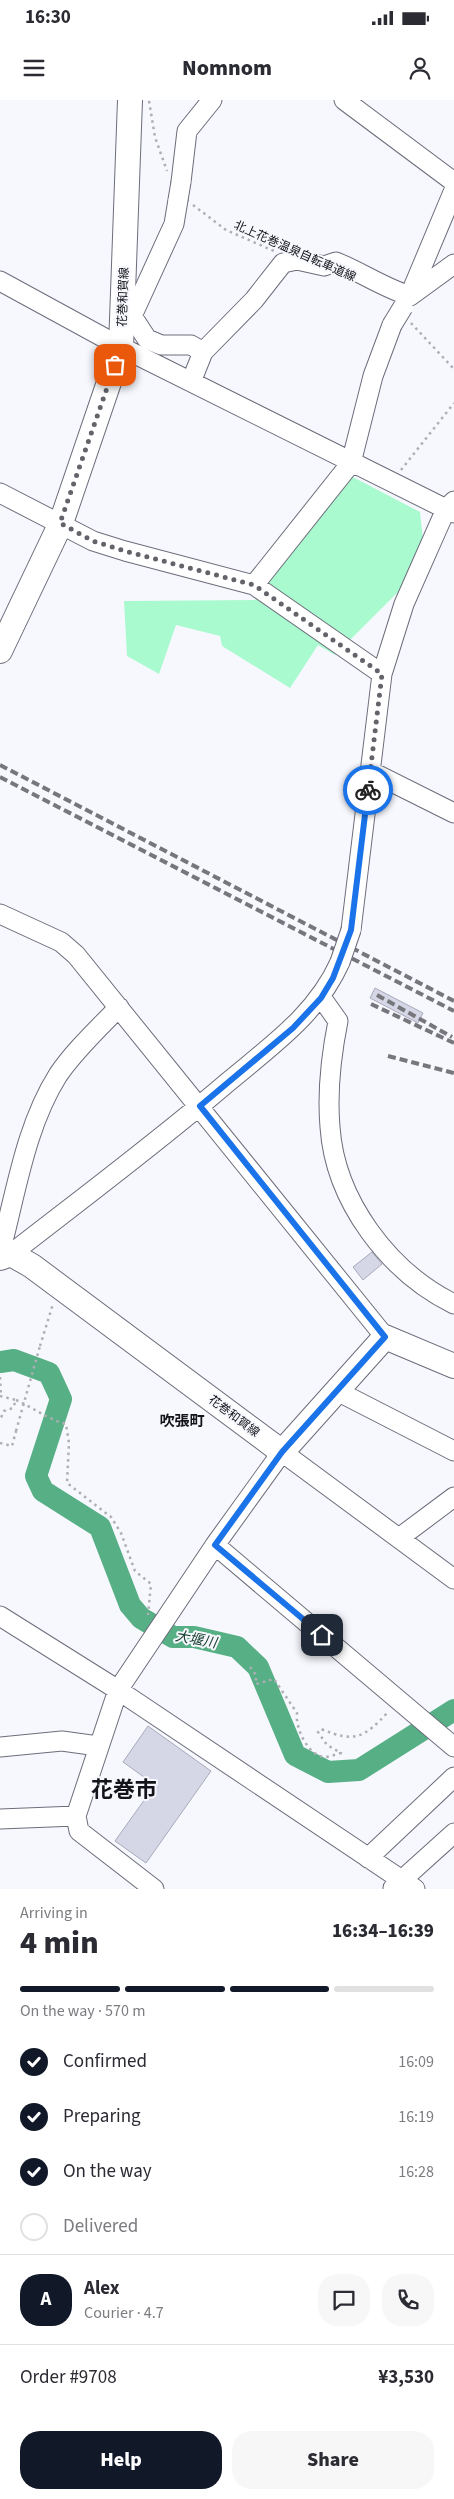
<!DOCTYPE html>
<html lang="en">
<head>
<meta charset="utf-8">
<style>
	:root { --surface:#fff; --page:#f7f7f7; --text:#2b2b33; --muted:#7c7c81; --line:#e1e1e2; --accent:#111827 }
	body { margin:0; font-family:"Source Sans 3","Noto Sans JP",sans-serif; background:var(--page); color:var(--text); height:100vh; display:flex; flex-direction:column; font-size:19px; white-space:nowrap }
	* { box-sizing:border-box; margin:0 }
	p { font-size:16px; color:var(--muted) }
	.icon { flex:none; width:28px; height:28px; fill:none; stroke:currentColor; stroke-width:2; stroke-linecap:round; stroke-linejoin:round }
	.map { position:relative; height:1789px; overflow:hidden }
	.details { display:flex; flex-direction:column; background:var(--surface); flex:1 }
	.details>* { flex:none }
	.pin { position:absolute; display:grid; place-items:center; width:42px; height:42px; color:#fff; margin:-21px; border-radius:10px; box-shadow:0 2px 8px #0006 }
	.courier { position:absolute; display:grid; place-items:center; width:50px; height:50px; margin:-25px; border:4px solid #1a73e8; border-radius:50%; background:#fff; color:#222; box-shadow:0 1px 6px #0007 }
	.head em { font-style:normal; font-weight:800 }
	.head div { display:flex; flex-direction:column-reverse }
	.head { display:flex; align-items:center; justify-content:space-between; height:85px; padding:0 20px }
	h1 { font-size:32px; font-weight:800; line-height:38px }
	.bar { display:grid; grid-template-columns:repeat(4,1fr); gap:8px 5px; align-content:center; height:60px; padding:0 20px }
	.bar i { height:6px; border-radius:4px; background:var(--line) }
	.bar .selected { background:var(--accent) }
	.bar p { grid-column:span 4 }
	.line { display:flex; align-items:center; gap:12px; padding:0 20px; border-top:1px solid var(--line) }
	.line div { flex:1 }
	.round { display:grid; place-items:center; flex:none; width:52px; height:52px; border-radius:20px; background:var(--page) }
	ol { padding:0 20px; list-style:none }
	li { display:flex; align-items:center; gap:15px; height:55px }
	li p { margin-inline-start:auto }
	li .icon { padding:5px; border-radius:50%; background:var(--accent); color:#fff; stroke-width:4 }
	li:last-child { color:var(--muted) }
	li i { width:28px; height:28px; border:2px solid var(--line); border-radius:50% }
	.cta { display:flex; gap:10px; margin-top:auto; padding:10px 20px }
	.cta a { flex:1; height:58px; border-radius:20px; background:var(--accent); color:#fff; font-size:20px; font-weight:800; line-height:58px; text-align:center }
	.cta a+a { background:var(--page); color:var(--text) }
	.status { display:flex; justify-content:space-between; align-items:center; height:35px; padding:0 25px; background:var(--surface); direction:ltr }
	.status svg { height:14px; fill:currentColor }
	header { display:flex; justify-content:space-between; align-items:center; height:65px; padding:0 20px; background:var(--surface); font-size:22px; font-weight:800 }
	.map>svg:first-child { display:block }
</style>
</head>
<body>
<div class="status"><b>16:30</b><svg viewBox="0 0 49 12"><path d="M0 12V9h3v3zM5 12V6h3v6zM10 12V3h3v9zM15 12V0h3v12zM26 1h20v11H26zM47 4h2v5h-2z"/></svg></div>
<header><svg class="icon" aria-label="menu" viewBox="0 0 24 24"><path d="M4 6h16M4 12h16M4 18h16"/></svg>Nomnom<svg class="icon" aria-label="person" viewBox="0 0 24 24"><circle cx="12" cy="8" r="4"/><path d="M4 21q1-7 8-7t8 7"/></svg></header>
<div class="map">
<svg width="454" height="1789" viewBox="0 0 454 1789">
	<rect width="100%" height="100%" fill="#f7f8fe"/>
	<!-- green -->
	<path fill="#aafad0" d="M349 375 420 412 423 440 401 489 335 555 318 545 290 588 222 546 220 536 176 525 159 574 127 556 124 501 255 500Z"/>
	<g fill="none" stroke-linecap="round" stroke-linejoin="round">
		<!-- river -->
		<path stroke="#57af85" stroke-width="22" d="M0 1262 14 1260 49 1273 61 1299 36 1376 43 1391 100 1427 130 1505 141 1518 173 1537H194L237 1547 258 1567 295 1655 328 1672 359 1670 454 1610"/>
	</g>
	<!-- building -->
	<path fill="#d5d6e6" stroke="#a9aaba" d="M375 888 423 913 418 923 370 898Z
		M372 1152 382 1164 363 1180 353 1167Z
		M148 1626 211 1671 146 1763 115 1741 155 1685 123 1662Z"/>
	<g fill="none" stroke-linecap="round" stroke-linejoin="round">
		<!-- minor casing -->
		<g stroke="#6c6d7b" stroke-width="21">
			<path id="minor" d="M344 0 454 82
				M181 82 187 31 212 0
				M178 100 174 124 132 216 147 239 161 245H191L203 252
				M0 181 121 247 446 409 454 401
				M410 195 454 90
				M191 282 203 252 254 200 283 163 297 160 324 166 336 162C361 172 384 188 410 196L454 164
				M0 393 93 441 125 451 254 485 382 574
				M254 485 351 363 373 276 392 225
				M370 671 454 713
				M0 814 61 842 76 855 385 1237
				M351 830 382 574 404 504 446 409 454 413
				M321 897 338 921C331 956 327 992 330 1027 335 1101 389 1172 454 1204
				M119 907C98 929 75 950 58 975 27 1024 17 1086 3 1141L11 1154C84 1097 158 1042 228 982 271 946 317 914 340 862
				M337 1291 454 1351
				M399 1438 454 1397
				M215 1445 454 1647
				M0 1516 118 1590 415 1789
				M0 1647 62 1641 98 1646
				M0 1719 76 1716
				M368 1758 454 1677
				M393 1788 454 1733
				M154 1789 79 1731 76 1716 118 1590 215 1445 282 1352 454 1479"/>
		</g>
		<!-- major casing -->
		<g stroke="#6c6d7b" stroke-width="26">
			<path id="major" d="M0 551 61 423 121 247 130 0
				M0 1158 11 1154 32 1166 282 1352 385 1237 454 1266"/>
		</g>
		<!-- path -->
		<path stroke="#aeaeb4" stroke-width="2.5" stroke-dasharray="2.5 4" stroke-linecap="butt" d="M149 1 155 37 167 71
			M193 105 226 130 274 151
			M411 223 454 269
			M401 370 454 303
			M40 1246 53 1204
			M0 1277 1 1296
			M0 1296 16 1300 13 1308 4 1311 0 1320
			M16 1300C34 1308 47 1319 66 1324L69 1343 67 1383 111 1417 121 1433 135 1471 151 1484 148 1515
			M0 1343 12 1346 16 1331
			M250 1567 256 1575V1584L274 1579 297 1613C295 1628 308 1656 325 1657 330 1657 336 1654 341 1653L327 1645 318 1632 321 1629C355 1643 364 1638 388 1612"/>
		<!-- minor -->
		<use href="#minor" stroke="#fff" stroke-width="19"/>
		<!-- major -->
		<use href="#major" stroke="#fff" stroke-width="24"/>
		<!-- rail -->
		<path stroke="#76767c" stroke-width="4" stroke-dasharray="8 4" stroke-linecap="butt" d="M0 665 454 901
			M0 677 454 911
			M377 895 452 937
			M371 904 454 943
			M388 956 454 973"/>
		<!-- minor-bridge casing -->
		<g stroke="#6c6d7b" stroke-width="21" stroke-linecap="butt">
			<path id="minor-bridge" d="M178 100 181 82
				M392 225 403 207
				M340 862 351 830"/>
		</g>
		<!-- path-bridge -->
		<path stroke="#aeaeb4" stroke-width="2.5" stroke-dasharray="2.5 4" stroke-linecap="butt" d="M16 1331 40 1246"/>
		<!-- minor-bridge -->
		<use href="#minor-bridge" stroke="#fff" stroke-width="19"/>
	</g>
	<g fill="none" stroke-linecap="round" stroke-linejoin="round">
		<!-- done -->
		<path stroke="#63646a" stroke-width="5" stroke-dasharray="0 9" d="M115 265 60 423 93 441 125 451 254 485 382 574 368 690"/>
		<!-- route -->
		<path stroke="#1a73e8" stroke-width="6" d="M322 1535 215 1445 282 1352 385 1237 200 1006 293 928 321 898 333 878 351 830 368 690"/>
	</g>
	<g text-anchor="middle" stroke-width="4" stroke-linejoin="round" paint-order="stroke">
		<!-- street labels -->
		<g font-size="12" fill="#14141a" stroke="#f7f8fe">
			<text transform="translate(295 151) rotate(24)" y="4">北上花巻温泉自転車道線</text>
			<text transform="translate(123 197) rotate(-88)" y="4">花巻和賀線</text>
			<text transform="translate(234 1316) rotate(37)" y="4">花巻和賀線</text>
		</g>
		<!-- water labels -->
		<g font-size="14" font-style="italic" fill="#1b4230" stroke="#f7f8fe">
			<text transform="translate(196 1539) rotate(10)" y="5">大堰川</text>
		</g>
		<!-- quarter labels -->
		<g font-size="15" font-weight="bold" fill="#14141a" stroke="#f7f8fe">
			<text x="182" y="1326">吹張町</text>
		</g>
		<!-- town labels -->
		<g font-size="22" font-weight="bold" fill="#14141a" stroke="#f7f8fe">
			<text x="124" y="1697">花巻市</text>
		</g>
	</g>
</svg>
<div class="pin" style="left:115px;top:265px;background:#ea580c"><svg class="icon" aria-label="bag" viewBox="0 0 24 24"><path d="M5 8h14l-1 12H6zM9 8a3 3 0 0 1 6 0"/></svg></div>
<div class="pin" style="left:322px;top:1535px;background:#1f2937"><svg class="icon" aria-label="home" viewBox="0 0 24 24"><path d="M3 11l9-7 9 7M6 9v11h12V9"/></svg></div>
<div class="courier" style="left:368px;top:690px"><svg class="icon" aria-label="bike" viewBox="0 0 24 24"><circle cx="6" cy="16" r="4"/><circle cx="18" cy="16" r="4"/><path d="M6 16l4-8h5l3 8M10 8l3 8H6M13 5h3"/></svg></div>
</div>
<section class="details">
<div class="head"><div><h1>4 min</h1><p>Arriving in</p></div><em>16:34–16:39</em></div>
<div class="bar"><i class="selected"></i><i class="selected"></i><i class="selected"></i><i></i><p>On the way · 570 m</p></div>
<ol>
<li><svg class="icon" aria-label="check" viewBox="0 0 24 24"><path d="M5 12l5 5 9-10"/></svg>Confirmed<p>16:09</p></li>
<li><svg class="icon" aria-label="check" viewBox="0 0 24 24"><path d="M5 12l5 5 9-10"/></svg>Preparing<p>16:19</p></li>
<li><svg class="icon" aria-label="check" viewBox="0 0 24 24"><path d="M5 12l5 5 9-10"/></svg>On the way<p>16:28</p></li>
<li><i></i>Delivered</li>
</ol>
<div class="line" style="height:90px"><b class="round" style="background:var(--accent);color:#fff">A</b><div><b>Alex</b><p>Courier · 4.7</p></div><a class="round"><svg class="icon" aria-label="chat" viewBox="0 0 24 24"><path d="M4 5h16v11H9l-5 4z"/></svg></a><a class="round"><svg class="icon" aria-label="phone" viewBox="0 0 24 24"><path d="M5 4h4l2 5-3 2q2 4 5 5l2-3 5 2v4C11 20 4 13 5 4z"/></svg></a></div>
<div class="line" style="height:65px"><div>Order #9708</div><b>¥3,530</b></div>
<div class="cta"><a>Help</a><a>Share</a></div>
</section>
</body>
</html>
